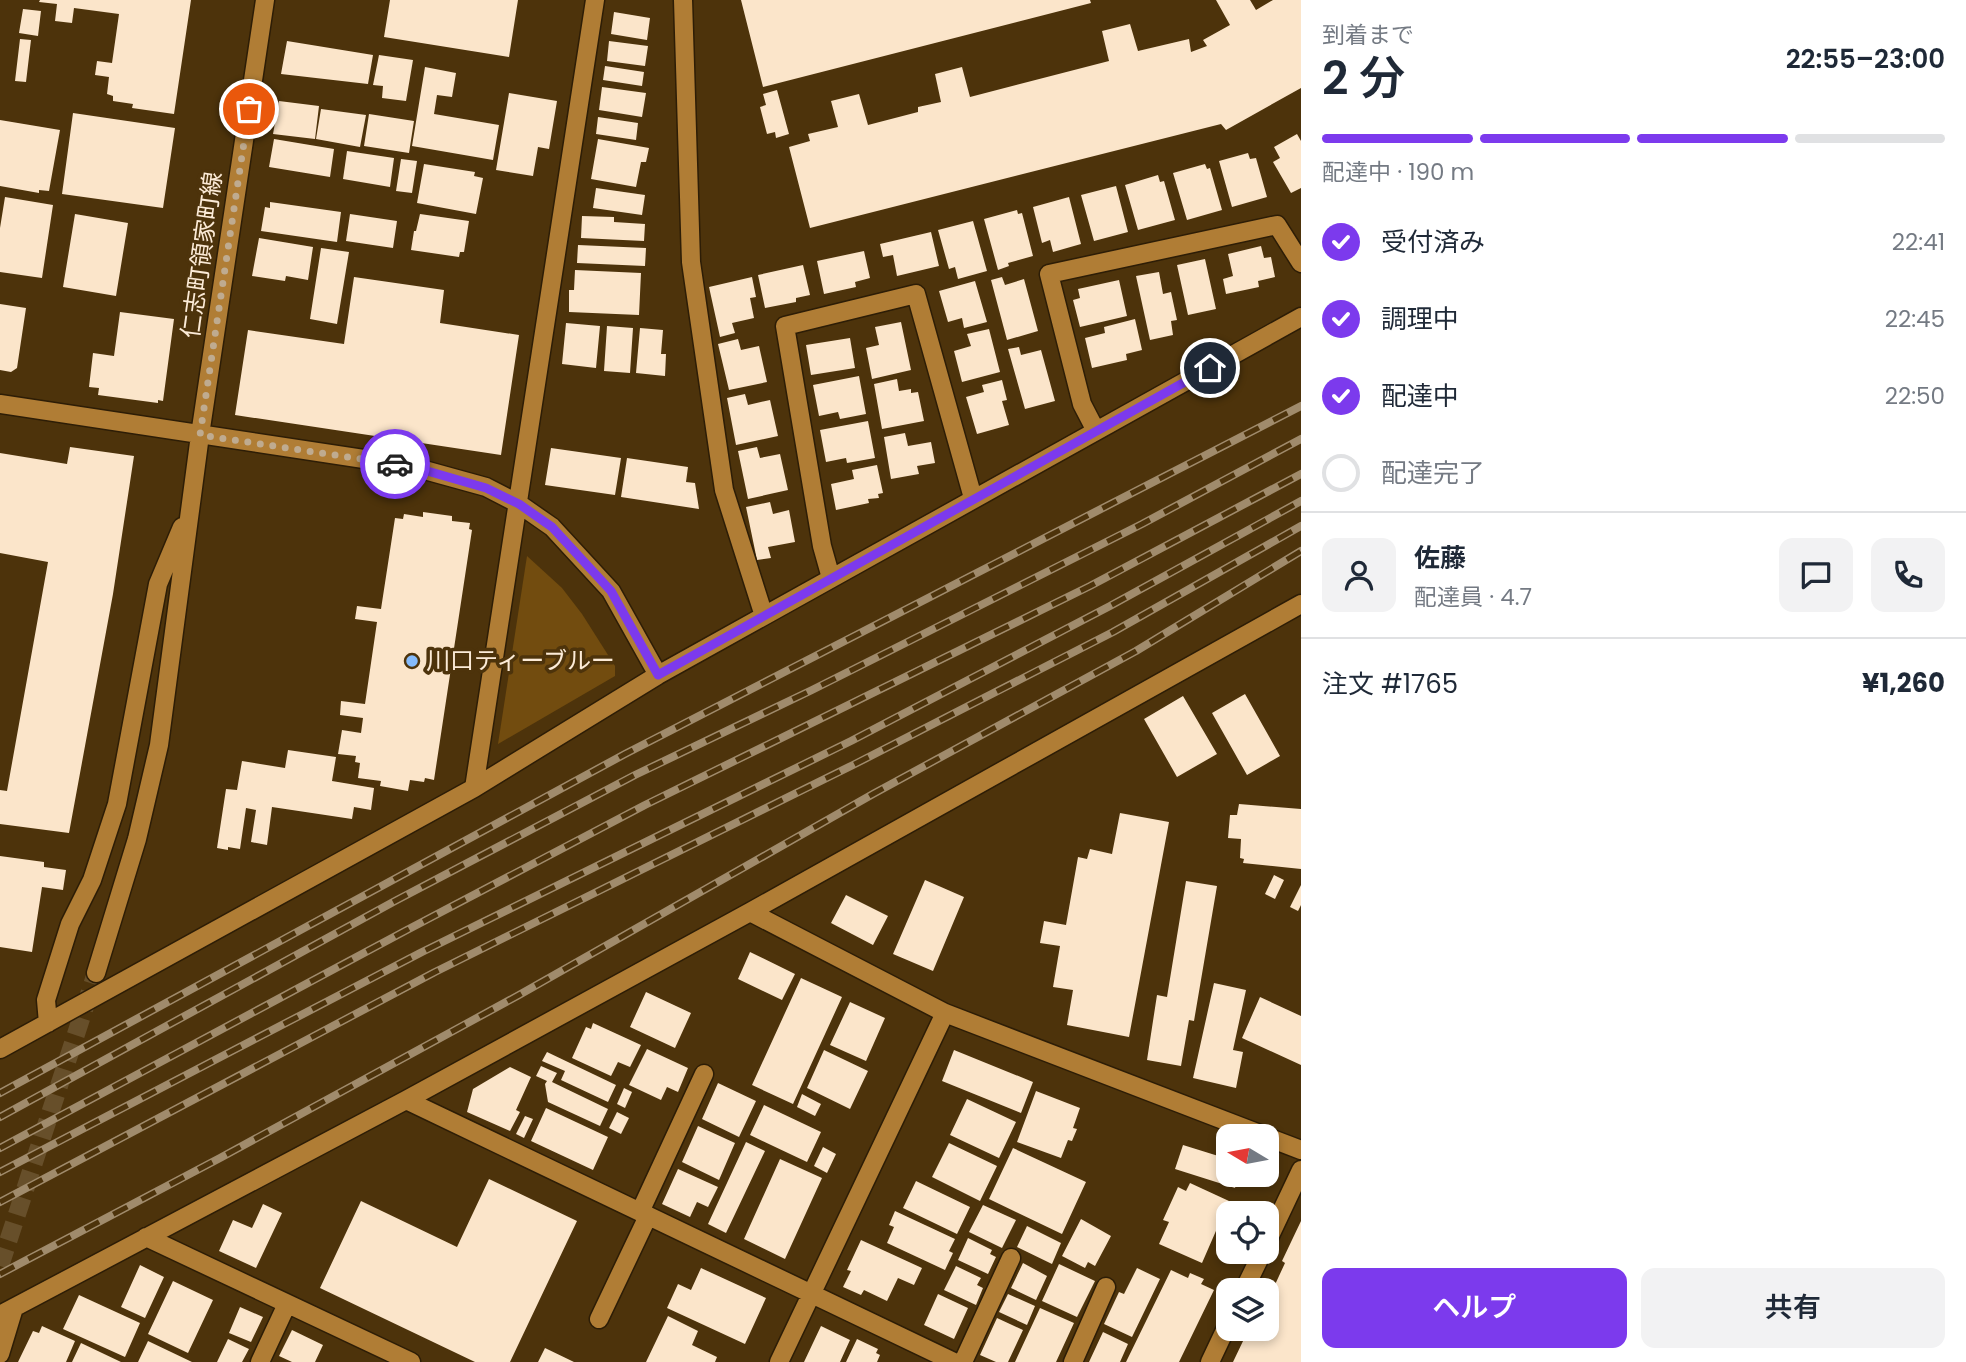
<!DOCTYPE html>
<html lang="ja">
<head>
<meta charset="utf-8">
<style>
	:root { --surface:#fff; --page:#f2f2f3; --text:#1f2937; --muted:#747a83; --line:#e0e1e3; --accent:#7c3aed }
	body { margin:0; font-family:Poppins,"Noto Sans JP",sans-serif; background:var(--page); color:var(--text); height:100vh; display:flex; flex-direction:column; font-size:26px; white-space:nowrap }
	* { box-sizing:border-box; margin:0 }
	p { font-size:23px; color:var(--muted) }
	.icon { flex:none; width:38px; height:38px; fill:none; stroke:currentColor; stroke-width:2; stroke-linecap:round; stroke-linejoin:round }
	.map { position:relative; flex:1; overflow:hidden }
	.details { display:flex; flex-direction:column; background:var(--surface); width:665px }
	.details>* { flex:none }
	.needle { width:46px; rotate:280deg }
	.buttons { position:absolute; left:1216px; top:1124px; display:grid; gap:14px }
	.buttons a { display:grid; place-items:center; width:63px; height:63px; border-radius:14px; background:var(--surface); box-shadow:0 4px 10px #0003; font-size:35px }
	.pin { position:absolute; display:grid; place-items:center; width:60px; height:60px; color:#fff; margin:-30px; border:4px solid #fff; border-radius:50%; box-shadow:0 2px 7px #0007 }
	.courier { position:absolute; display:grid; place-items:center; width:70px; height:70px; margin:-35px; border:5px solid #7c3aed; border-radius:50%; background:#fff; color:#222; box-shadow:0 2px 9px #0007 }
	.headline em { font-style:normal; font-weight:600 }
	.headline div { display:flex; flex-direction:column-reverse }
	.headline { display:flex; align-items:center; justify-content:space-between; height:119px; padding:0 21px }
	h1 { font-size:46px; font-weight:600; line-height:52px }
	.bar { display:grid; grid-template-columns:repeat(4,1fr); gap:10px 7px; align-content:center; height:84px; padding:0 21px }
	.bar i { height:9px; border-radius:5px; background:var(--line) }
	.bar .active { background:var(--accent) }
	.bar p { grid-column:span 4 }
	.line { display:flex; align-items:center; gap:18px; padding:0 21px; border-top:2px solid var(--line) }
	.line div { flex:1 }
	.round { display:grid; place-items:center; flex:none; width:74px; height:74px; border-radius:14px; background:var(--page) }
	ol { padding:0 21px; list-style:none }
	li { display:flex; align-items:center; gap:21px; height:77px }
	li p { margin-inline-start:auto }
	li .icon { padding:7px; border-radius:50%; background:var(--accent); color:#fff; stroke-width:4 }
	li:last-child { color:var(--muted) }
	li i { width:38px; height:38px; border:4px solid var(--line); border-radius:50% }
	.action { display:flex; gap:14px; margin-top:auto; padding:14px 21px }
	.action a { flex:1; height:80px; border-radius:14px; background:var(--accent); color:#fff; font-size:28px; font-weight:600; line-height:80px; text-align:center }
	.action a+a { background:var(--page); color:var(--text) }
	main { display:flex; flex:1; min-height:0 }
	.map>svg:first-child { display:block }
</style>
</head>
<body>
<main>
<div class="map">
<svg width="1301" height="1362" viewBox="0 0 1301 1362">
	<rect width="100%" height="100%" fill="#4d330b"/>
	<!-- green -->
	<path fill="#724c0f" d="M527 556 562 588 582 614 615 666V676L498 744Z"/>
	<!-- building -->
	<path fill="#fbe5ca" d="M40 0H191L174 114 132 108 133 104 113 101V96L107 94 109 77 95 75 97 61 112 63 119 14 74 8 72 23 55 21 57 4 39 2Z
		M390 0H518L509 57 384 37Z
		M741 0H1090L1091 3 763 87Z
		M1216 0H1250L1256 10 1273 0H1301V88L1226 130 1221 124 810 228 789 147 810 141 808 134 838 127 831 101 859 94 868 125 918 112V107L941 102 935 74 962 67 970 97 1109 61 1102 31 1130 24 1138 51 1189 39 1191 52 1207 46 1203 40 1230 25Z
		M23 9 41 11 38 36 19 33Z
		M614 12 650 18 647 40 611 34Z
		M20 39 31 40 26 82 15 81Z
		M287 41 373 55 368 84 281 74Z
		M609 41 648 46 645 66 607 61Z
		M379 55 413 60 406 101 382 98 383 86 373 85Z
		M605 66 644 72 642 86 603 80Z
		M425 67 456 73 452 97 437 95 434 114 499 125 493 160 412 146Z
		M602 87 646 93 642 117 599 110Z
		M777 90 789 134 776 138 775 132 767 134 760 107 766 105 763 94Z
		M509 93 557 101 549 149 538 147 533 176 496 170Z
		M279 101 319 106 315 139 273 134Z
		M321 109 366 115 360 147 316 139Z
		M73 113 175 128 163 208 62 194Z
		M369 114 414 121 409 153 364 146Z
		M598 117 638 123 636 140 596 134Z
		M0 120 60 130 49 191 39 190V193L0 186Z
		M1297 134 1301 141V188L1291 193 1273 162 1280 158 1274 147Z
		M274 139 334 149 330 177 269 167Z
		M598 139 649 148 646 162H641L636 187 591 179Z
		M347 151 394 158 390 187 343 179Z
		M1248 153 1250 159 1256 158 1267 197 1232 207 1219 161Z
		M401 159 417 161 412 193 396 191Z
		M424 164 475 172 474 176 483 178 476 214 417 203Z
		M1205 164 1207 169 1210 168 1222 210 1187 220 1173 173Z
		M1158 175 1160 182 1164 181 1175 220 1138 230 1125 185Z
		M1116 186 1128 232 1094 241 1081 195Z
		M596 188 645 195 642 215 593 208Z
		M5 197 53 205 42 278 0 272V228Z
		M1069 197 1081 244 1053 252 1050 240 1042 243 1033 207Z
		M270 202 341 212 337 242 261 231 265 207 270 208Z
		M1017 210 1018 214 1022 213 1033 256 1008 263 1009 266 998 270 984 219Z
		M75 214 128 223 116 296 63 287Z
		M350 214 397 221 393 248 346 241Z
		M420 214 469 221 464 252H460L459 257 411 250 414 231H416Z
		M582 216 614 217V222L645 224 644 241 581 238Z
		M973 221 987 271 958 279 955 267 949 269 938 230Z
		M931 232 939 266 897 276 893 255 883 257 880 244Z
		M259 238 313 247 308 280 286 276 285 281 252 276Z
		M578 245 646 248 645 266 577 263Z
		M1261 246 1264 258 1271 257 1275 277 1258 281 1259 287 1226 294 1223 279 1233 276 1228 254Z
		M321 248 349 252 337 324 310 319Z
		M864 251 870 278 855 282 856 287 824 294 817 261Z
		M1205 259 1216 309 1188 315 1177 265Z
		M803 265 810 295 796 298V302L765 308 758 275Z
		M575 270 641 273 639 315 569 312V290H574Z
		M1159 272 1163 294 1171 292 1177 320 1171 321 1173 335 1150 340 1136 276Z
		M354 277 444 290 440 323 519 335 501 455 235 415 248 330 344 344Z
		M752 277 756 297 750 298 754 318 732 323 735 333 720 337 709 287Z
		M1002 277 1005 285 1024 279 1038 331 1007 340 991 280Z
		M1119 280 1127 316 1080 327 1073 300 1080 298 1078 289Z
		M975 281 987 322 964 328 962 318 948 322 939 291Z
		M0 304 26 308 17 368 11 372 0 370Z
		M120 312 174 319 163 401 158 400V403L98 395 99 388 89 387 93 353 114 356Z
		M1135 319 1142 350 1126 354 1127 360 1092 368 1085 338 1105 333 1104 327Z
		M901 322 911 370 872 379 866 348 879 345 875 327Z
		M566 323 600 326 596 368 562 364Z
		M607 326 633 328 630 373 604 371Z
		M640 328 663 330 661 354H666L665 376 636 373Z
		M989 329 1000 372 962 382 954 351 971 346 967 334Z
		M850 338 855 368 811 375 806 345Z
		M738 339 741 350 759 346 767 382 729 390 718 344Z
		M1019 347 1021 355 1041 350 1055 401 1025 409 1008 349Z
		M859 376 866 414 840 419 838 412 819 416 813 385Z
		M897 379 899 391 911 389V393L918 392 924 421 882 429 874 384Z
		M1002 380 1007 400 1002 401 1009 425 977 434 966 397 984 392 982 385Z
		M745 394 748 405 770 400 778 436 736 445 727 398Z
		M868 421 875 458 847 463 846 458 826 462 820 430Z
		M905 433 908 446 931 442 935 463 917 466 919 474 891 479 884 437Z
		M70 447 134 456 113 594 69 833 0 824V790L7 791 48 562 0 553V453L67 464Z
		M757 447 760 458 780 454 788 490 748 499 738 451Z
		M551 448 621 458 615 495 545 485Z
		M627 458 688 467 686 482 695 483 699 509 621 497Z
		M877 465 883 493 878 494 879 498 868 499 869 503 836 510 831 484 854 479 852 470Z
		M770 502 773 514 789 510 795 542 768 547 771 558 757 560 746 507Z
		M423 512 452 516V521L470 523 469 529 472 530 434 780 425 778 424 782 410 780 408 791 380 786 381 781 358 778 360 763 355 762 356 756 338 754 342 730 361 733 363 718 340 715 341 701 365 704 377 622 355 619 357 606 381 609 395 518 403 519 404 514 423 517Z
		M1245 694 1280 756 1247 775 1212 713Z
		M1183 696 1217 754 1177 777 1144 719Z
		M288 750 336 757 332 781 374 788 371 810 354 807 352 819 272 807 267 845 251 842 256 810 246 808 240 849 228 847V850L217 848 226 789 237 790 242 761 285 768Z
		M1239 804 1301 809V869L1243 863 1244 859 1240 858 1241 839 1228 838 1230 815H1237Z
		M1120 813 1169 822 1129 1037 1067 1025 1073 990 1053 987 1060 946 1040 943 1044 921 1066 925 1078 857 1087 859 1090 849 1112 854Z
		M0 856 44 862V867L66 870 63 890 42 887 32 952 0 947Z
		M1274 875 1284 880 1275 899 1265 894Z
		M925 880 964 897 933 971 893 954Z
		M1186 881 1217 886 1194 1021 1189 1020 1181 1066 1147 1060 1157 995 1167 997Z
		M1301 885V905L1298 911 1290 907Z
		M846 895 888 916 873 945 831 923Z
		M750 952 795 974 782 1000 738 979Z
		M801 978 842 997 793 1104 752 1085Z
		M1214 983 1246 990 1233 1050 1243 1052 1236 1088 1193 1078Z
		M646 992 691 1013 675 1048 630 1027Z
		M1260 997 1301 1016V1065L1242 1038Z
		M850 1002 885 1018 866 1061 830 1045Z
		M593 1023 641 1045 630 1067 618 1062 611 1076 572 1058 586 1027 591 1029Z
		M647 1049 688 1068 678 1092 667 1087 661 1100 629 1085Z
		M824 1050 868 1071 850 1109 807 1088Z
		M954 1050 1033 1082 1021 1113 942 1081Z
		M547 1052 616 1085 608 1102 561 1080 565 1071 542 1061Z
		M541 1066 557 1073 552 1082 608 1109 600 1126 548 1102 545 1084 547 1081 536 1076Z
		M510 1067 531 1077 516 1110 520 1112 510 1131 467 1112 473 1089Z
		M718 1083 756 1101 739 1137 702 1119Z
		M624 1088 632 1092 625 1108 617 1104Z
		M1036 1091 1080 1108 1073 1128 1077 1129 1072 1141 1068 1140 1061 1158 1017 1142Z
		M802 1094 821 1104 815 1116 797 1107Z
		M967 1099 1016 1122 999 1158 950 1135Z
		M764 1105 821 1132 807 1162 750 1135Z
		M546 1108 608 1137 593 1170 531 1141Z
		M617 1112 629 1118 621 1134 609 1128Z
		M525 1116 533 1119 524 1138 516 1134Z
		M698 1126 735 1143 719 1180 682 1162Z
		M746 1142 765 1151 726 1233 708 1224Z
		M949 1143 997 1166 980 1201 932 1177Z
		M1183 1145 1228 1159V1174H1239L1235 1188 1175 1169Z
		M823 1147 836 1154 827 1173 814 1166Z
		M1013 1148 1086 1182 1062 1234 989 1199Z
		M780 1159 822 1178 785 1259 744 1239Z
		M678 1169 718 1187 708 1207 697 1202 690 1217 662 1204Z
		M489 1179 577 1221 510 1362H475L320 1288 361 1201 457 1247Z
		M916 1181 970 1207 957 1234 903 1208Z
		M1190 1183 1229 1201 1202 1263 1159 1244 1169 1222 1163 1220 1178 1187 1186 1191Z
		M263 1204 282 1213 256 1268 219 1251 233 1220 252 1228Z
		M983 1205 1016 1220 1002 1248 969 1232Z
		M895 1211 955 1239 949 1251 953 1253 945 1270 887 1243 894 1227 889 1225Z
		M1081 1219 1111 1236 1095 1266 1088 1262 1085 1268 1062 1256Z
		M1301 1221V1362H1233L1244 1339 1248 1341 1255 1328H1267V1302L1285 1263 1282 1261Z
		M1027 1226 1061 1243 1052 1264 1017 1247Z
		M968 1238 992 1250 990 1254 996 1257 988 1274 958 1260Z
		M861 1240 922 1268 914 1285 898 1278 887 1301 864 1290 861 1295 843 1287 851 1271 847 1270Z
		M1023 1263 1047 1276 1036 1300 1011 1288Z
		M1059 1264 1095 1281 1077 1317 1042 1301Z
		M140 1265 164 1277 145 1318 121 1307Z
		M956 1266 981 1278 977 1285 983 1288 976 1305 944 1290Z
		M701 1268 766 1298 745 1344 667 1308 678 1284 691 1290Z
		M1137 1268 1160 1279 1132 1337 1104 1324 1119 1292 1124 1294Z
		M1171 1270 1188 1278 1190 1273 1204 1279 1201 1284 1214 1290 1179 1362H1126Z
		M173 1281 213 1300 188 1353 148 1334Z
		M938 1294 968 1308 954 1339 924 1325Z
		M1008 1294 1035 1306 1027 1325 999 1312Z
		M79 1295 140 1323 125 1357 63 1329Z
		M240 1307 263 1317 251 1342 229 1333Z
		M1040 1308 1074 1323 1056 1362H1015Z
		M668 1316 698 1331 692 1345 717 1357 715 1362H646Z
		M997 1318 1023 1330 1008 1362H996L980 1355Z
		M42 1326 75 1341 66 1362H18L33 1331 39 1333Z
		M821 1326 850 1340 840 1362H804Z
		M292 1330 323 1345 315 1362H292L279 1356Z
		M1103 1332 1128 1344 1120 1362H1089Z
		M228 1339 249 1349 242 1362H217Z
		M857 1339 878 1349 876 1353 880 1355 877 1362H846Z
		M148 1341 192 1362H138Z
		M81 1343 121 1362H72Z
		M545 1348 574 1362H538Z"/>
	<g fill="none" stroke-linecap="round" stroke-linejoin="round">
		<!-- minor-tunnel -->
		<path stroke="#674f2a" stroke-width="18" stroke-dasharray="18 9" stroke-linecap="butt" d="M0 1266 96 973"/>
		<!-- minor casing -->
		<g stroke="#2d1d06" stroke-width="21">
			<path id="minor" d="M683 0 691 262 724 490 764 616
				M0 404 410 466 486 487 519 504 552 527 611 591 658 675
				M1096 431 1082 404 1049 274 1277 225 1301 263
				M831 578 822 546 785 326 916 294 973 498
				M474 788 595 0
				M750 912 945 1013 1265 1136
				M96 973 137 839 159 745 200 435 265 0
				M48 1023 46 1000 70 924 92 880 117 804 158 584 182 527
				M0 1049 474 788 658 675 1301 317
				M406 1100 954 1362
				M1267 1137 1301 1150
				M640 1212 704 1074
				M146 1237 411 1362
				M1267 1242 1301 1170
				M1244 1290 1263 1251
				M0 1315 406 1100 750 912 1301 604
				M599 1319 648 1216
				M0 1354 14 1308
				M260 1362 287 1304
				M779 1362 945 1013
				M963 1362 1011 1258
				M1073 1362 1106 1287
				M1210 1362 1228 1324"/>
		</g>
		<!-- minor -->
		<use href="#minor" stroke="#b07d35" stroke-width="18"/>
		<!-- rail casing -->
		<g stroke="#a08b6c" stroke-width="8">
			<path id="rail" d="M0 1093 625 754 1301 406
				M0 1117 395 901 635 775 812 690 1142 524 1301 439
				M0 1148 405 931 645 805 1090 586 1301 474
				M0 1172 422 952 851 741 1110 606 1301 501
				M0 1202 435 972 853 765 1113 632 1301 526
				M0 1274 220 1158 519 995 873 794 1136 651 1301 551"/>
		</g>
		<!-- rail -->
		<use href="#rail" stroke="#4d330b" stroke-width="5" stroke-dasharray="16" stroke-linecap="butt"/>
	</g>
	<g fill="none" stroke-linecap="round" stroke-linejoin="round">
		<!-- done -->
		<path stroke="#bfab90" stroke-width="7" stroke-dasharray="0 12.6" d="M249 109 200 435 395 464"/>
		<!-- route -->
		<path stroke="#7c3aed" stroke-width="9" d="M395 464 410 466 486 488 519 504 552 527 611 591 658 675 1210 368"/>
	</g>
	<!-- markers -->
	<circle fill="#85bbfb" stroke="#4d330b" stroke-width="2.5" cx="412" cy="661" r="7"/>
	<g text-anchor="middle" stroke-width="7" stroke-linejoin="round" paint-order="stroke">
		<!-- street labels -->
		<g font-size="24" fill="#fcebd7" stroke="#4d330b">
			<text transform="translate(202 255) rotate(-82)" y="8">仁志町領家町線</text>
		</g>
		<!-- poi labels -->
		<g font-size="24" fill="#fcebd7" stroke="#4d330b" text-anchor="start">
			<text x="426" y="669">川口ティーブルー</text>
		</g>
	</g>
</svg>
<div class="buttons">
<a><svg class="needle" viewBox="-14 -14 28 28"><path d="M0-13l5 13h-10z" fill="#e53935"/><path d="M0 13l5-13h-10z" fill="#747a83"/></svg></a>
<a><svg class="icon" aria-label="locate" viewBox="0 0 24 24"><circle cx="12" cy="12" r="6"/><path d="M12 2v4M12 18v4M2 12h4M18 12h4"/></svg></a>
<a><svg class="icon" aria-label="layers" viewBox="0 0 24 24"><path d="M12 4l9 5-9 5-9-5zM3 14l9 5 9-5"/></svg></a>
</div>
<div class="pin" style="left:249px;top:109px;background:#ea580c"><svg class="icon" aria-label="bag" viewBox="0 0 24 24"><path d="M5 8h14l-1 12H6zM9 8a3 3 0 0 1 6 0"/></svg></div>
<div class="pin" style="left:1210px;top:368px;background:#1f2937"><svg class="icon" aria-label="home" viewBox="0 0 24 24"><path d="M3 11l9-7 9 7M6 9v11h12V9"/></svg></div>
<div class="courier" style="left:395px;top:464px"><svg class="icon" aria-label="car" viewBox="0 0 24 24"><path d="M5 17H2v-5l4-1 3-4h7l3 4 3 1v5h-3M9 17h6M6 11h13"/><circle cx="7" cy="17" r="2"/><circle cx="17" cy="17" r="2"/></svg></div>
</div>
<section class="details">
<div class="headline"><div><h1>2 分</h1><p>到着まで</p></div><em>22:55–23:00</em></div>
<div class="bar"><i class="active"></i><i class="active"></i><i class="active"></i><i></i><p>配達中 · 190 m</p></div>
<ol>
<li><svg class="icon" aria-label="check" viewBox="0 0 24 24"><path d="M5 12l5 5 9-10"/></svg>受付済み<p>22:41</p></li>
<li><svg class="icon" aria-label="check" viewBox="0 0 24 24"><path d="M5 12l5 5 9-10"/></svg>調理中<p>22:45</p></li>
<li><svg class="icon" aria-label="check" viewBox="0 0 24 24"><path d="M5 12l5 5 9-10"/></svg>配達中<p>22:50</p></li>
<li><i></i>配達完了</li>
</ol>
<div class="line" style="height:126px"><a class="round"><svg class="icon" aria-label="person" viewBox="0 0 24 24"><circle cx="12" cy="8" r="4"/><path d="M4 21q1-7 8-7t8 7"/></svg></a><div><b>佐藤</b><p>配達員 · 4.7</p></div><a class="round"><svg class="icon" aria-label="chat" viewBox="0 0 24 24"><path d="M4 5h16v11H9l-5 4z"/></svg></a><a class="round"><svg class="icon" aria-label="phone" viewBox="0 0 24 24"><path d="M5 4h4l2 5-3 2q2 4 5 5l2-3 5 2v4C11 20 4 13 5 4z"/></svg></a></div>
<div class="line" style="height:91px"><div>注文 #1765</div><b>¥1,260</b></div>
<div class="action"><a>ヘルプ</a><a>共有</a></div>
</section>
</main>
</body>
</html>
